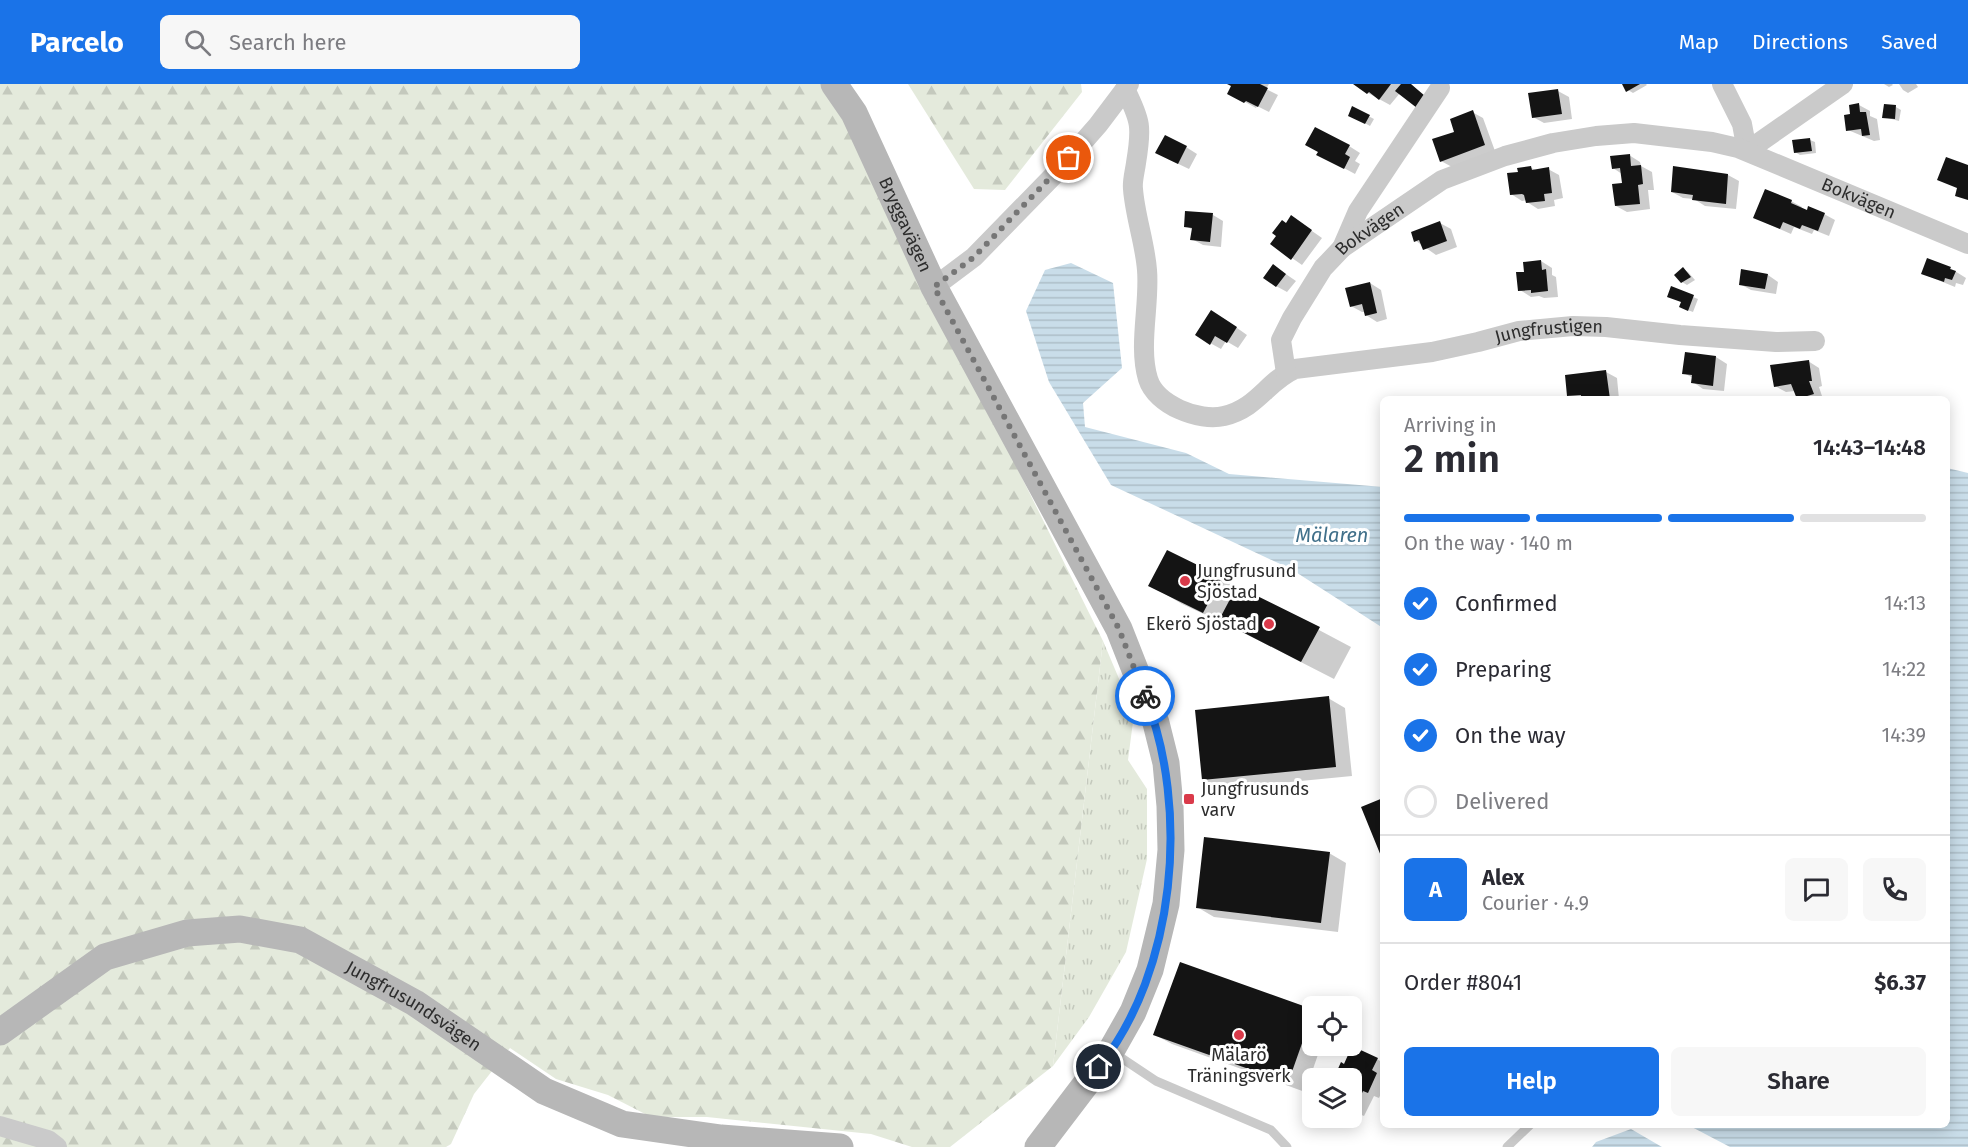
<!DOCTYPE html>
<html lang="en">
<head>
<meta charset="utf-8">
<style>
	:root { --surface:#fff; --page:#f7f7f7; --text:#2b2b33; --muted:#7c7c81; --line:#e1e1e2; --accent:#1a73e8 }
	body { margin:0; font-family:"Fira Sans",sans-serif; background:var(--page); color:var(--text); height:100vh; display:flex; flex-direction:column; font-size:22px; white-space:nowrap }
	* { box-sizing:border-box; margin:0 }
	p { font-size:20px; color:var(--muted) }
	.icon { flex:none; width:33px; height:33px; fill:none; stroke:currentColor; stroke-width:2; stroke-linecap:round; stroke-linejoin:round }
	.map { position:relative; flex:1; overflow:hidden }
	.drawer { position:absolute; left:1380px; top:312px; width:570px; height:732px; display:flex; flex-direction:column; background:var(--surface); border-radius:9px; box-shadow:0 3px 15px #0003 }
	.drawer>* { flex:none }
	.fabs { position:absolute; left:1302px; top:912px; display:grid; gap:12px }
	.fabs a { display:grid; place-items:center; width:60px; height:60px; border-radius:9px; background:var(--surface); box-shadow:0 3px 15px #0003; font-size:30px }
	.pin { position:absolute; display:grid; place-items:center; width:51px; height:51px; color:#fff; margin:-26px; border:3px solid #fff; border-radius:50%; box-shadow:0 2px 6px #0007 }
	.courier { position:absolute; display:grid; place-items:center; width:60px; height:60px; margin:-30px; border:4px solid #1a73e8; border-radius:50%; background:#fff; color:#222; box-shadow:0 2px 8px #0007 }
	.head em { font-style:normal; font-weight:600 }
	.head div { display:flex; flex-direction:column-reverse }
	.head { display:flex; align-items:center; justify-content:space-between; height:102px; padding:0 24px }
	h1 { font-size:39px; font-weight:600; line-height:45px }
	.bar { display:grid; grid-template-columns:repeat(4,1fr); gap:9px 6px; align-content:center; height:72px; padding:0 24px }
	.bar i { height:8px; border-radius:4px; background:var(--line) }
	.bar .active { background:var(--accent) }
	.bar p { grid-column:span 4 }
	.line { display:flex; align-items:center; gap:15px; padding:0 24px; border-top:2px solid var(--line) }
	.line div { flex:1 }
	.round { display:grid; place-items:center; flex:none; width:63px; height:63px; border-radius:9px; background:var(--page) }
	ol { padding:0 24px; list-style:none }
	li { display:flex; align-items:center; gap:18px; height:66px }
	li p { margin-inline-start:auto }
	li .icon { padding:6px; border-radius:50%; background:var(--accent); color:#fff; stroke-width:4 }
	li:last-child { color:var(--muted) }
	li i { width:33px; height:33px; border:3px solid var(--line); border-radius:50% }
	.primary-button { display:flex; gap:12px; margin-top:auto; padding:12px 24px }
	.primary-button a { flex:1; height:69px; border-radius:9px; background:var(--accent); color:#fff; font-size:24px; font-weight:600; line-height:69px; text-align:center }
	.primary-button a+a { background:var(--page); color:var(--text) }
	header { display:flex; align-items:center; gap:36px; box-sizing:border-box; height:84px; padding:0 30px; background:var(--accent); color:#fff }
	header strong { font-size:28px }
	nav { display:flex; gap:33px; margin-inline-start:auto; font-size:21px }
	.search { width:420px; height:54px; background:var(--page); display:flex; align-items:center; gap:15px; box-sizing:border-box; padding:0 21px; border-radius:9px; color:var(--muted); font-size:22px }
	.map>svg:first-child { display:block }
</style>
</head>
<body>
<header>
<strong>Parcelo</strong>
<div class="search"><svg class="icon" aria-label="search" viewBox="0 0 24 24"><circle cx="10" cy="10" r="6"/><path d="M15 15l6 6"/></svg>Search here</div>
<nav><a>Map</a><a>Directions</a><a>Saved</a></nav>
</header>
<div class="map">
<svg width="1968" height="1063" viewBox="0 0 1968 1063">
	<defs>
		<pattern id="grass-tufts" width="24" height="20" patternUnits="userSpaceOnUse" patternTransform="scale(1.5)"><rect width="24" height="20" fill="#e4eadc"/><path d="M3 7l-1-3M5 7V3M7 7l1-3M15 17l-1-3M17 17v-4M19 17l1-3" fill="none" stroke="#c4c9bd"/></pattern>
		<pattern id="forest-firs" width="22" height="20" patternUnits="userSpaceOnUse" patternTransform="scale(1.5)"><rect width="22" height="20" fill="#e4eadc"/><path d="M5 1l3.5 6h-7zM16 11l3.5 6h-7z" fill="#c4c9bd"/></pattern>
		<pattern id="water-rules" width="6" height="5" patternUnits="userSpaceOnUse" patternTransform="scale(1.5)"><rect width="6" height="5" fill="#c9dde9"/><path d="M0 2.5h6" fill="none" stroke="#adbec8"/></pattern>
	</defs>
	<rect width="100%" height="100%" fill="#fff"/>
	<!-- grass -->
	<path fill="url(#grass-tufts)" d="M1103 557 1134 630 1128 676 1147 705V775L1126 868 1089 933 1053 982Z"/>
	<!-- forest -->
	<path fill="url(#forest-firs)" d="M0 0H821L842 31 1103 557 1053 982 950 1063H912L871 1050 707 1033H651L608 1011 556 995 510 964 474 1010 451 1060 446 1063H0Z
		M908 0H1081L1082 8 1005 106 974 105Z"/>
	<!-- water -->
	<path fill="url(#water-rules)" d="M1071 179 1113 199 1122 284 1083 319 1085 343 1186 369 1229 390 1383 403V544L1291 485 1111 401 1049 298 1026 227 1045 186Z
		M1947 384 1968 389V1063H1730L1688 1041H1947Z
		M1631 1045 1662 1063H1592L1596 1058Z"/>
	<!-- shadow -->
	<path fill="#0003" d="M1230 0H1269L1266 5 1278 11 1269 28 1257 22 1256 24 1229 9 1233 2Z
		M1356 0H1410L1436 20 1400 9 1390 21 1368 9Z
		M1624 0H1646L1647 1 1633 9 1628 6Z
		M1884 0H1892L1893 1 1889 3Z
		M1899 0H1916L1918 3 1908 9 1903 6Z
		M1558 7 1569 13 1572 35 1544 39 1533 33Z
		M1859 21 1870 27V32L1877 35 1880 56 1874 57 1848 46 1852 31Z
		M1896 23 1901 26 1899 37 1884 33Z
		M1353 24 1374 35 1370 42 1350 31Z
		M1472 28 1483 34 1495 67 1452 83 1441 77Z
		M1810 56 1815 58 1816 69 1800 71 1795 68Z
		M1349 62 1360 69 1355 77 1360 80 1355 90 1318 70Z
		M1186 63 1197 70 1189 85 1168 75Z
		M1629 71 1640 78 1641 82 1652 88 1654 106H1648L1650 125 1627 128 1616 122 1623 100 1622 90 1613 84Z
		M1531 84 1536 86 1548 85 1559 91 1563 114 1554 116 1555 122 1538 125 1527 118V116L1522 117 1511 110 1520 89Z
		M1674 84 1728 91 1739 97 1736 125 1705 122 1694 115 1683 114 1672 108Z
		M1791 117 1802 123 1801 125 1824 130 1835 136 1829 152 1814 146 1812 150 1794 143 1791 150 1766 139Z
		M1213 131 1223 137 1221 163 1203 161 1192 155 1193 146 1186 142Z
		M1292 133 1322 154 1302 181 1292 174 1286 140Z
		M1440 139 1451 145 1457 163 1436 171 1416 157Z
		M1541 177 1552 184V191L1556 193 1558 213 1544 214 1539 212 1531 213 1520 206Z
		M1274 182 1296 197 1287 208 1276 202Z
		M1950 184 1966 194 1963 201 1956 199 1955 203 1923 190Z
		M1683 185 1688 188 1695 196 1687 201 1682 198Z
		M1768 191 1778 198 1776 210 1751 206 1740 200Z
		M1370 199 1381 206 1387 235 1377 238 1366 231 1365 228H1362L1351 222Z
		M1693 213 1698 215 1693 228 1685 225Z
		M1223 234 1247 251 1238 264 1226 257 1221 265 1210 259Z
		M1686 270 1716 273 1727 280 1724 307 1703 305 1693 298V294L1684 289Z
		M1808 277 1819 284 1822 302 1819 303 1823 315H1799L1795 307 1786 308 1775 302Z
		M1606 288 1617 294 1619 315H1576L1569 311Z
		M1221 494 1351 563 1334 595 1236 545 1182 520 1150 501Z
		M1328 614 1345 624 1352 692 1220 705 1203 695Z
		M1329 769 1346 779 1338 848 1214 833 1197 823Z
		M1181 880 1312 927V962H1321L1305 1008 1172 960 1155 951Z
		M1377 975 1383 979V1005L1379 1014 1374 1012 1364 1032 1352 1027V994H1339L1345 982Z"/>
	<!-- building -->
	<path fill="#141414" d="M1227 0H1260L1268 4 1258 23 1246 17 1244 19 1227 10 1231 2Z
		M1353 0H1391L1379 16 1369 8 1367 10Z
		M1401 0H1411L1426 13 1417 24 1395 7Z
		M1622 0H1640L1626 8Z
		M1558 5 1562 30 1532 34 1528 9Z
		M1859 19 1860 28H1866L1870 51 1862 52 1861 45 1846 47 1844 31 1850 30 1849 21Z
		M1884 20 1896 21 1895 35 1882 34Z
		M1352 22 1370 31 1365 40 1348 32Z
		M1473 26 1485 61 1440 78 1432 55 1454 48 1450 35Z
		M1315 43 1350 61 1345 70 1350 73 1344 85 1316 71 1318 68 1305 61Z
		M1165 51 1187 62 1178 80 1155 69Z
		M1810 54 1812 67 1794 69 1792 56Z
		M1630 70 1631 82 1641 81 1643 100 1638 101 1640 120 1615 122 1612 100 1622 99 1620 84 1612 85 1610 72Z
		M1946 73 1968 81V116L1955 112 1957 104 1937 96Z
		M1531 82 1532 86 1549 83 1552 109 1544 110 1545 117 1526 119 1524 111 1522 110 1510 111 1507 89 1518 88 1517 84Z
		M1673 82 1728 90 1726 120 1692 116 1693 111 1671 108Z
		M1765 105 1792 116 1791 119 1807 126 1808 122 1825 129 1818 147 1802 141 1800 145 1783 138 1780 145 1753 134Z
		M1185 127 1213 129 1210 158 1190 156 1192 144 1184 143Z
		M1291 131 1312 146 1291 176 1270 160 1276 152 1272 149 1282 136 1286 139Z
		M1440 137 1447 157 1423 166 1419 156 1414 158 1411 148Z
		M1927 174 1951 183 1950 185 1956 187 1952 196 1945 194 1944 198 1921 190Z
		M1541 176 1542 186 1546 185 1548 207 1531 209V206L1518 207 1516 188H1524L1523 178Z
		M1273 180 1286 190 1276 203 1263 194Z
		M1683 183 1691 193 1681 199 1674 191Z
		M1741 185 1768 190 1765 205 1739 201Z
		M1370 198 1377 229 1365 232 1362 220 1350 223 1345 204Z
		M1671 202 1694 211 1688 227 1679 223 1681 218 1667 213Z
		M1211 226 1237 243 1227 259 1215 252 1210 261 1195 251Z
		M1685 268 1716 272 1713 302 1691 299 1692 291 1682 290Z
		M1809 276 1812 297H1809L1814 310 1797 315 1791 300 1774 303 1770 281Z
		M1606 286 1610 315H1581V311L1567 312 1565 291Z
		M1167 466 1222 493 1203 529 1148 502Z
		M1237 502 1320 543 1301 578 1219 536Z
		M1329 612 1336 683 1202 696 1195 626Z
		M1383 714V777L1361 723Z
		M1204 753 1330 768 1321 839 1196 824Z
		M1180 878 1312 925V931L1288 999 1153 951Z
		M1352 962 1378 974 1372 986 1377 989 1368 1009 1363 1007 1353 1028 1352 1027V994H1337L1340 989 1337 987 1341 978 1344 980Z"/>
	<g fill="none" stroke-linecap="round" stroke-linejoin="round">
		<!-- lane -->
		<path stroke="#cacaca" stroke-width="9" d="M1114 969 1156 997 1271 1046 1287 1063
			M1507 1063 1530 1041"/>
		<!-- street -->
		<g stroke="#cacaca" stroke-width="20">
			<path d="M1722 0 1742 40 1747 67 1843 0"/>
			<path id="s1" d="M1125 5C1141 37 1142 43 1136 79 1135 87 1132 97 1133 105 1135 132 1145 159 1147 186 1150 220 1138 262 1148 295 1156 321 1199 338 1224 332 1258 324 1267 297 1295 285L1432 268 1478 258 1519 247 1573 242 1606 243 1680 251 1776 258 1815 257"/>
			<path d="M1342 164 1358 127 1440 4"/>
			<path d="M934 203 974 173 1055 90 1098 41 1129 0"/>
			<path id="s2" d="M1286 289 1281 256 1292 234 1323 184 1342 164 1442 96 1505 72 1553 59 1596 52 1634 49 1712 58 1738 64 1968 160"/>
			<path d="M0 1042 48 1056 57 1063"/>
		</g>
		<!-- secondary -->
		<g stroke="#b7b7b7" stroke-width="27">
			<path id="s3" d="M834 0 854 29 934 203 1119 545 1156 639 1166 679 1170 722 1171 766 1166 820 1150 886 1133 928 1111 967 1038 1063"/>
			<path id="s4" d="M0 948 105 873 187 849 240 845 300 856 415 919 544 1007 622 1040 721 1054 840 1063"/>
		</g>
	</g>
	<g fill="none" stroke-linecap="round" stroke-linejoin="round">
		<!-- done -->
		<path stroke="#767676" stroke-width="6" stroke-dasharray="0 10.8" d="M1069 74 974 173 934 203 1119 545 1145 612"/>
		<!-- route -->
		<path stroke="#1a73e8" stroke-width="8" d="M1099 983C1176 887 1190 724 1145 612"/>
	</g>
	<!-- markers -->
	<g fill="#da3a4a" stroke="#fff" stroke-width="2">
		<circle cx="1185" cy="497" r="6"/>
		<circle cx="1269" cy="540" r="6"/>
		<rect x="1183" y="709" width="12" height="12" rx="3"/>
		<circle cx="1239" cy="951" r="6"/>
	</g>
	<g text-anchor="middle" stroke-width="6" stroke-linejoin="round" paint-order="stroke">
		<!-- street labels -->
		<g font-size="18" fill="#2d2d2d" stroke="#fff">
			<text dy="6" stroke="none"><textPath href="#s2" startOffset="700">Bokvägen</textPath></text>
			<text dy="6" stroke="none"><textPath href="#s3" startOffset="158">Bryggavägen</textPath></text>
			<text dy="6" stroke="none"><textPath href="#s2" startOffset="178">Bokvägen</textPath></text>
			<text dy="6" stroke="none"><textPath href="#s1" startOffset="729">Jungfrustigen</textPath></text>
			<text dy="6" stroke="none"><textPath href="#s4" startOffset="460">Jungfrusundsvägen</textPath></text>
		</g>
		<!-- poi labels -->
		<g font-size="18" fill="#2d2d2d" stroke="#fff" text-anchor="start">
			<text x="1197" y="493">Jungfrusund<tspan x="1197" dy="21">Sjöstad</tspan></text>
			<text x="1257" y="546" text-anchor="end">Ekerö Sjöstad</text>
			<text x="1201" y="711">Jungfrusunds<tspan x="1201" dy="21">varv</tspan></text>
			<text x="1239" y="977" text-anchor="middle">Mälarö<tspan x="1239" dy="21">Träningsverk</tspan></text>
		</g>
		<!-- water labels -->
		<g font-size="20" font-style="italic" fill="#41708a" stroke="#fff">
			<text x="1332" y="458">Mälaren</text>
		</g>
	</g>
</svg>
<div class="fabs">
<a><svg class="icon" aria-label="locate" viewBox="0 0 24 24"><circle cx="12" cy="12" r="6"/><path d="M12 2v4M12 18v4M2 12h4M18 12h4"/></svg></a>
<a><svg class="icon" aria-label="layers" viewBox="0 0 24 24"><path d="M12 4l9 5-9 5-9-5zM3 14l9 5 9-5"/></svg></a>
</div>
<div class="pin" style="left:1069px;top:74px;background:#ea580c"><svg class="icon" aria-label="bag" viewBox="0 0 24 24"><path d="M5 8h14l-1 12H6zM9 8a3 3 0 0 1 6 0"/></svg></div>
<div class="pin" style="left:1099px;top:983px;background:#1f2937"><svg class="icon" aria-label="home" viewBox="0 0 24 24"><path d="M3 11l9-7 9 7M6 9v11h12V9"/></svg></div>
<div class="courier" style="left:1145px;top:612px"><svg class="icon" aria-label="bike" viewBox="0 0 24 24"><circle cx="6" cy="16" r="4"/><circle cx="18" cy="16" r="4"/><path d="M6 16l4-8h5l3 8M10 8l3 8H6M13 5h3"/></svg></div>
<section class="drawer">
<div class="head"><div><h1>2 min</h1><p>Arriving in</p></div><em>14:43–14:48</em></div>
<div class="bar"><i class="active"></i><i class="active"></i><i class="active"></i><i></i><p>On the way · 140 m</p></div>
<ol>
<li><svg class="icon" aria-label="check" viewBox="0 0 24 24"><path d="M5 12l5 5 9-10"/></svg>Confirmed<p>14:13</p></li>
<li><svg class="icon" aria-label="check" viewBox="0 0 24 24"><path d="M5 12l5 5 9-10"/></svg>Preparing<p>14:22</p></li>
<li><svg class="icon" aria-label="check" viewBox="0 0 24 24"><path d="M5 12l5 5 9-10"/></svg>On the way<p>14:39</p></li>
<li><i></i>Delivered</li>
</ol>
<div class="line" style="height:108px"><b class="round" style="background:var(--accent);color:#fff">A</b><div><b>Alex</b><p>Courier · 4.9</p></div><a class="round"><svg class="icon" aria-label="chat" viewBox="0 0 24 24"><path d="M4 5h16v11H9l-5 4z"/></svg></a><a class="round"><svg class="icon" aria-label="phone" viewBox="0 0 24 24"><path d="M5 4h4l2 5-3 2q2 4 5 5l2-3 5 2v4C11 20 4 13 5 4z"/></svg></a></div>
<div class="line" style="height:78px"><div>Order #8041</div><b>$6.37</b></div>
<div class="primary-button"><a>Help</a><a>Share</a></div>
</section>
</div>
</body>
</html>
